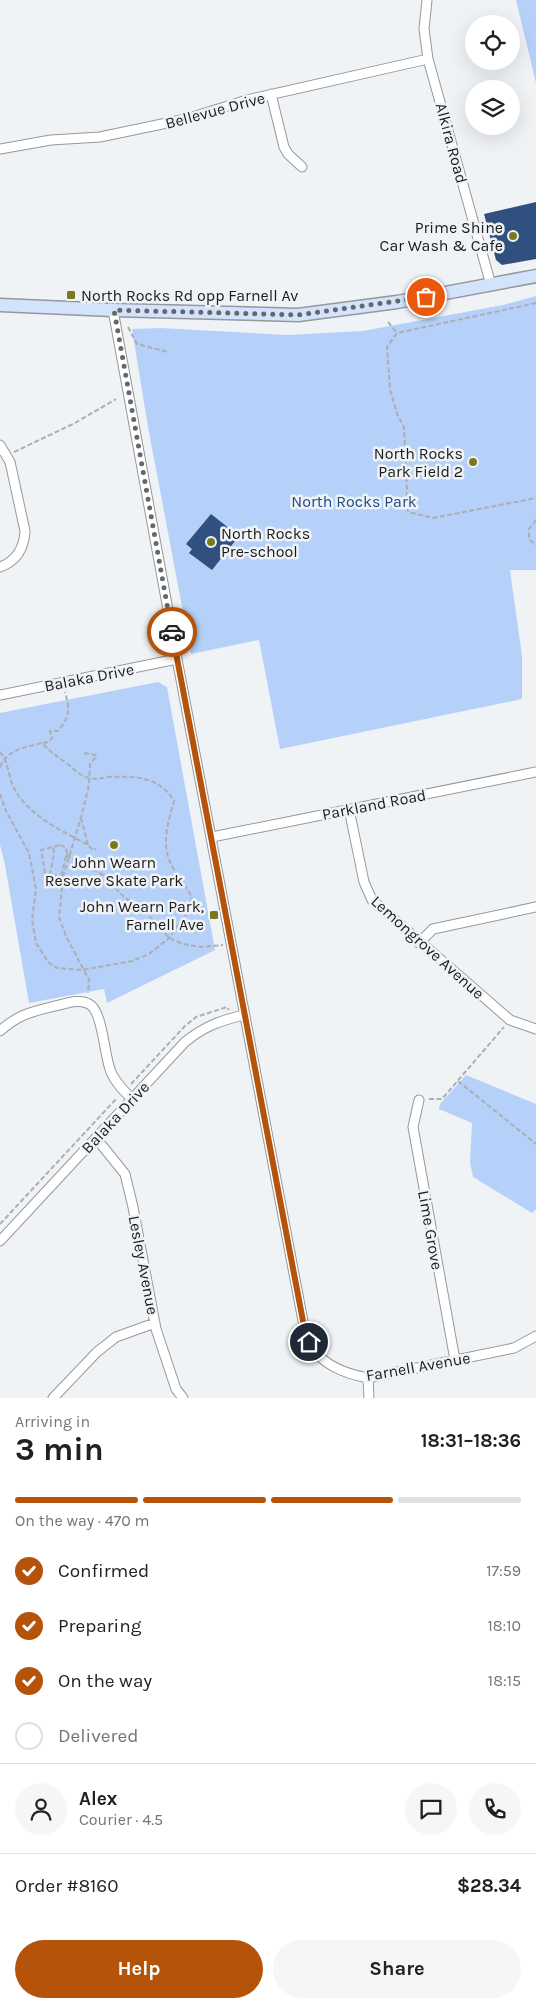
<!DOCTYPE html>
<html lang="en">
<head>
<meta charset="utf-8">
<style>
	:root { --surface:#fff; --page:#f6f6f6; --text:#202124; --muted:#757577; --line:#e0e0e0; --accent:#b45309 }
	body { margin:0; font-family:Karla,sans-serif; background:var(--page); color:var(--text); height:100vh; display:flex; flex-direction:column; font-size:19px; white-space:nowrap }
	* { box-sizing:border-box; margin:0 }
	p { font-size:16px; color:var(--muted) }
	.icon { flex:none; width:28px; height:28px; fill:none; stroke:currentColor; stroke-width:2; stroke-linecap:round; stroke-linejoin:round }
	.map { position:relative; height:1398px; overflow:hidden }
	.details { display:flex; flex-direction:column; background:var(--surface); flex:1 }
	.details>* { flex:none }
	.fabs { position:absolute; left:465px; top:15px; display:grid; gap:10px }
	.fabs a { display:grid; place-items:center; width:55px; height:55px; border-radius:50%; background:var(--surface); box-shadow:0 5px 20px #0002; font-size:25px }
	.pin { position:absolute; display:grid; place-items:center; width:42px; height:42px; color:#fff; margin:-21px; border:2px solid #fff; border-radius:50%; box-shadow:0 1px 5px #0007 }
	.courier { position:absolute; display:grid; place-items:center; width:50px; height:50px; margin:-25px; border:4px solid #b45309; border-radius:50%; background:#fff; color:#222; box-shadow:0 1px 6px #0007 }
	.headline em { font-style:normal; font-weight:700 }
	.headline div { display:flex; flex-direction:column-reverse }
	.headline { display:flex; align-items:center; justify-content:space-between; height:85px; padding:0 15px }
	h1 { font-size:32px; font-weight:700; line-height:38px }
	.bar { display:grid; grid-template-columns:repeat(4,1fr); gap:8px 5px; align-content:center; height:60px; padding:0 15px }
	.bar i { height:6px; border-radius:4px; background:var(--line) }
	.bar .on { background:var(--accent) }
	.bar p { grid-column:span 4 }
	.line { display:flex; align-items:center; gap:12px; padding:0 15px; border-top:1px solid var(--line) }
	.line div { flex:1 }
	.round { display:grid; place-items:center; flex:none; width:52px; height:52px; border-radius:26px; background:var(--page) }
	ol { padding:0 15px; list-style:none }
	li { display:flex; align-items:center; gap:15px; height:55px }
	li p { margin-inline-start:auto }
	li .icon { padding:5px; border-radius:50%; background:var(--accent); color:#fff; stroke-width:4 }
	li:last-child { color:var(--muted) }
	li i { width:28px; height:28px; border:2px solid var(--line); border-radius:50% }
	.primary-button { display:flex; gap:10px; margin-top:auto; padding:10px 15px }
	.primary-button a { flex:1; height:58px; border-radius:30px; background:var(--accent); color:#fff; font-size:20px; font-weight:700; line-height:58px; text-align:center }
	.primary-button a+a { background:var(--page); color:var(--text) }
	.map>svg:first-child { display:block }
</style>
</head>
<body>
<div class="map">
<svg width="536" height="1398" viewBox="0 0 536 1398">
	<rect width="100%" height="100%" fill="#f0f3f6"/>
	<!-- green -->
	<path fill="#b5d0f9" d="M516 0H536V83Z
		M536 296V570H510L522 656V699L280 749 259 640 191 654 148 427 132 329 161 328 287 335 363 331 503 305Z
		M158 682 167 687 215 950 107 1003 104 989 29 1003 5 865 0 845V713Z
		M466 1075 536 1104V1209L532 1213 473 1177 470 1162 472 1123 439 1109 440 1104Z"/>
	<!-- building -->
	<path fill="#305080" d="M536 202V259L502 265 496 260 484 214Z
		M211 514 239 536 212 570 189 553 192 549 186 544Z"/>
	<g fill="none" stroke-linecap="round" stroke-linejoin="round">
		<!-- minor casing -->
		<g stroke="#96989b" stroke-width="11">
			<path id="minor" d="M427 0 424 29 428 59 491 285
				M271 94 284 147 288 154 302 167
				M0 149 51 140 100 137 186 119 247 100 428 59
				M113 310 177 659 303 1321C305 1327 306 1334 309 1340 318 1364 346 1374 368 1378L514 1348 536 1336
				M0 445 10 462 25 531C24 548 17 561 0 567
				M0 695 177 659
				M349 809 364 882 372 900 510 1020 536 1029
				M212 837 536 772
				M419 943 433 929 536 907
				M0 1031C19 1014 31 1012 55 1006 65 1004 79 998 89 1004 103 1011 104 1056 111 1072 115 1082 124 1091 132 1099
				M419 1100 413 1127 455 1360
				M96 1138 125 1174 133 1207 156 1329 176 1389 183 1398
				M0 1241 185 1042C205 1026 219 1021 244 1015
				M368 1378 369 1398
				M53 1398 97 1352 116 1337 155 1323"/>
		</g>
		<!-- secondary casing -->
		<g stroke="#96989b" stroke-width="15">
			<path id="secondary" d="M0 305 113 310 298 315 397 302 536 276"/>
		</g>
		<!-- path -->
		<path stroke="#acaeb1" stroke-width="2" stroke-dasharray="5 2.5" stroke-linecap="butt" d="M536 303 397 333 387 347 390 389 397 414 404 427 408 512 433 518 536 498
			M388 322 397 333
			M128 327 137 344 168 352
			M14 452 75 423 116 399
			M536 520 529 529V539L536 545
			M43 743 49 742 52 738 50 731H58C70 716 70 710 65 692
			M0 752C9 762 8 777 14 788 28 816 63 831 88 845L93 850 96 849
			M84 753 96 755V757L90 764 89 785 82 814 63 877 59 917 66 936 89 980 88 993
			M0 767C8 749 24 748 42 743 50 752 57 756 66 763 74 768 79 776 89 778 94 780 102 778 108 777 135 776 159 776 174 801 169 819 161 843 170 862 176 875 186 885 192 898L185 916 168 939 149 954 132 961 82 970 57 968 48 962 36 943 32 920 36 889 29 853 6 811 0 794
			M81 818 88 845
			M60 845 65 847 67 852 61 877 45 873 41 850Z
			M66 855 103 875 125 898 139 905 169 938 183 944 201 947 223 945
			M50 875 54 853 53 846
			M458 1081 536 1144
			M131 1084 185 1026 196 1017 227 1007 229 1010
			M429 1099H442L504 1027
			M0 1224 117 1098"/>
		<!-- minor -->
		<use href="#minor" stroke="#fff" stroke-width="9"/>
		<!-- secondary -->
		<use href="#secondary" stroke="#d3e3fc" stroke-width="12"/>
	</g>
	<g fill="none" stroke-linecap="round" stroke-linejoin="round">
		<!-- done -->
		<path stroke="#656768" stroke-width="5" stroke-dasharray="0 9" d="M172 632 114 310 298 315 426 297"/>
		<!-- route -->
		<path stroke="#b45309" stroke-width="6" d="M172 632 303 1321 309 1342"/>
	</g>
	<!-- markers -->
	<g fill="#7b791f" stroke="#f0f3f6" stroke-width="2">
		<circle cx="513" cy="236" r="5"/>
		<rect x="66" y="290" width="10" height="10" rx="2.5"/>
		<circle cx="473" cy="462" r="5"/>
		<circle cx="211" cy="542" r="5"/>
		<circle cx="114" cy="845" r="5"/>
		<rect x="209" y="910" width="10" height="10" rx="2.5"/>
	</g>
	<g text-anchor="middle" stroke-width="5" stroke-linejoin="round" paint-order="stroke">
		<!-- street labels -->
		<g font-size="16" fill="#1a1b1c" stroke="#f0f3f6">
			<text transform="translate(215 110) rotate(-15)" y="6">Bellevue Drive</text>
			<text transform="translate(452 143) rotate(75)" y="6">Alkira Road</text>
			<text transform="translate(89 677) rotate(-11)" y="6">Balaka Drive</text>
			<text transform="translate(374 804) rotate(-11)" y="6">Parkland Road</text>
			<text transform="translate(428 947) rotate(42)" y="6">Lemongrove Avenue</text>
			<text transform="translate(115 1117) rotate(-47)" y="6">Balaka Drive</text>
			<text transform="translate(431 1230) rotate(80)" y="6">Lime Grove</text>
			<text transform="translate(144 1265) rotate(79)" y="6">Lesley Avenue</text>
			<text transform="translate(418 1366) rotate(-10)" y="6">Farnell Avenue</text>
		</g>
		<!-- poi labels -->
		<g font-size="16" fill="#1a1b1c" stroke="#f0f3f6" text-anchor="end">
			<text x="503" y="233">Prime Shine<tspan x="503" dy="18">Car Wash &amp; Cafe</tspan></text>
			<text x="81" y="301" text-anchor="start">North Rocks Rd opp Farnell Av</text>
			<text x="463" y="459">North Rocks<tspan x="463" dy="18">Park Field 2</tspan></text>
			<text x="221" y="539" text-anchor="start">North Rocks<tspan x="221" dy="18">Pre-school</tspan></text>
			<text x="114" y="868" text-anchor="middle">John Wearn<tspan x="114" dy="18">Reserve Skate Park</tspan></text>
			<text x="204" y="912">John Wearn Park,<tspan x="204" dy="18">Farnell Ave</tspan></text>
		</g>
		<!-- park labels -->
		<g font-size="16" fill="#1d4a8b" stroke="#f0f3f6">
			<text x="354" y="507">North Rocks Park</text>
		</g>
	</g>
</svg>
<div class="fabs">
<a><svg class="icon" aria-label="locate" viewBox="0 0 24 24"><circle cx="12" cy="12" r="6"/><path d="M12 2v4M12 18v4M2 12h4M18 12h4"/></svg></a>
<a><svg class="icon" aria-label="layers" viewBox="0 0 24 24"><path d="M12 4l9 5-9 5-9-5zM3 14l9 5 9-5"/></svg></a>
</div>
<div class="pin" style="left:426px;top:297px;background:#ea580c"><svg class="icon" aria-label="bag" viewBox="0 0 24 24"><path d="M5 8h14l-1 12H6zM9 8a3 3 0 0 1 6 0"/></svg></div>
<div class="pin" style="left:309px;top:1342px;background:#1f2937"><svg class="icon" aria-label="home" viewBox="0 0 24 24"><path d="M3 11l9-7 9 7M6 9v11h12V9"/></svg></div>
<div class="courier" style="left:172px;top:632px"><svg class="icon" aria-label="car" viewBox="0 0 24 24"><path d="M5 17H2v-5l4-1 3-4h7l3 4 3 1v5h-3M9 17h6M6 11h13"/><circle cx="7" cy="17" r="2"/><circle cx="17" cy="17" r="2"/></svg></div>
</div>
<section class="details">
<div class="headline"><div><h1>3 min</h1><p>Arriving in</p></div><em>18:31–18:36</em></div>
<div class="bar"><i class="on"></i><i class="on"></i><i class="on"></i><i></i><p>On the way · 470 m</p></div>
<ol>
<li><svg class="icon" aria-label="check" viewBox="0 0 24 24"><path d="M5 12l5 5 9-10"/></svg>Confirmed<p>17:59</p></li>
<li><svg class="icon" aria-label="check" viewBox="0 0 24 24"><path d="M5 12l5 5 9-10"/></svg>Preparing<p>18:10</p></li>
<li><svg class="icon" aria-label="check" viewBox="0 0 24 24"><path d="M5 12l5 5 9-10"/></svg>On the way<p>18:15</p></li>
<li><i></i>Delivered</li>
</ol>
<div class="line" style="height:90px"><a class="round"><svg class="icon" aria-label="person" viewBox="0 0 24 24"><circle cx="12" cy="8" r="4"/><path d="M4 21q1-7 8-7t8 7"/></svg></a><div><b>Alex</b><p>Courier · 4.5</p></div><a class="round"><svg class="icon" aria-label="chat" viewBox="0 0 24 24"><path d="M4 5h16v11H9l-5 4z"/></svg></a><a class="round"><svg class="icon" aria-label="phone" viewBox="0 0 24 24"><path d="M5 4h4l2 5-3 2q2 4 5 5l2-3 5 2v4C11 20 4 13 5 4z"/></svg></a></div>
<div class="line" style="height:65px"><div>Order #8160</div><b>$28.34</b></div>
<div class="primary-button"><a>Help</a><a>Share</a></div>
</section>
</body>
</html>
